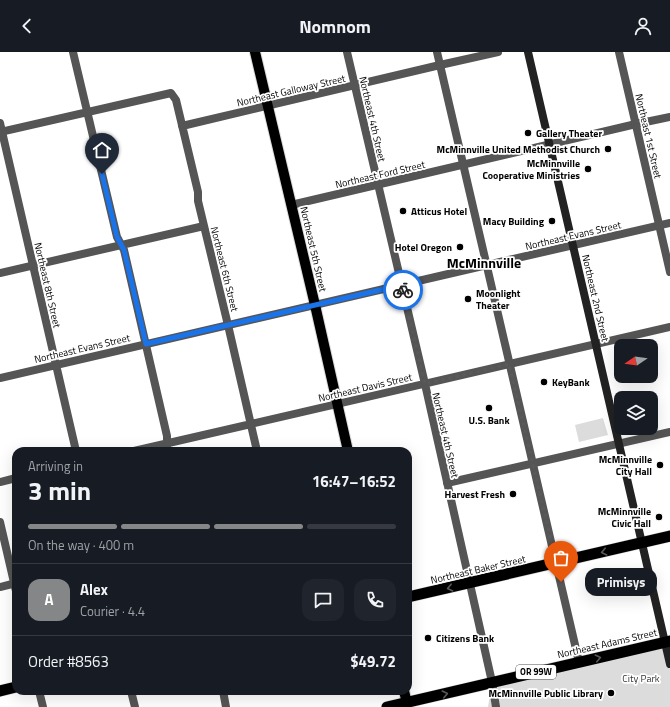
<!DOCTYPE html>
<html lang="en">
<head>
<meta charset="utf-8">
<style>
	:root { --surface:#171b24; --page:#20242c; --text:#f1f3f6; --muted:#9ea1a6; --line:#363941; --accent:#858687 }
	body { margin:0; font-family:"Titillium Web",sans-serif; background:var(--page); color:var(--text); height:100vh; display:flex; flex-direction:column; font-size:15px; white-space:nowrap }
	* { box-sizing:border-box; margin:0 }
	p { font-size:13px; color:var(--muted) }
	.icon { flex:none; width:22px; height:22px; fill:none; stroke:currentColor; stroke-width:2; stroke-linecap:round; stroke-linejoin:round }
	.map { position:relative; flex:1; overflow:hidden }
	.details { position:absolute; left:12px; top:395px; width:400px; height:248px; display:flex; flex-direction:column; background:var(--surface); border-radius:12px; box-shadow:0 4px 16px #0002 }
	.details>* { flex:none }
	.needle { width:26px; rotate:257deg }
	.buttons { position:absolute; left:614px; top:287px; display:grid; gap:8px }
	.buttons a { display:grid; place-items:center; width:44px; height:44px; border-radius:8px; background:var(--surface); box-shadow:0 4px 16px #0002; font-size:20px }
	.pin { position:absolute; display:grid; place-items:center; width:34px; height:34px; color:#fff; margin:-41px -17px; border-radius:50% 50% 50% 0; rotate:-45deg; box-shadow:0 0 4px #0007 }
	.pin .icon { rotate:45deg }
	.courier { position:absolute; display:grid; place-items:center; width:40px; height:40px; margin:-20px; border:3px solid #1a73e8; border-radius:50%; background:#fff; color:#222; box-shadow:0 1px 5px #0007 }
	.bubble { position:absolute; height:28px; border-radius:12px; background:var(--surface); box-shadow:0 4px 16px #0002; font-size:13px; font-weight:700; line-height:28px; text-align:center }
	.headline em { font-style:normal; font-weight:700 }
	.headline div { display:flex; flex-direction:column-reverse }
	.headline { display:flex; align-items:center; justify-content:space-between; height:68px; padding:0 16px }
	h1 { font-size:26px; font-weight:700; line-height:30px }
	.bar { display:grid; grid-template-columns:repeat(4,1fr); gap:6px 4px; align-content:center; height:48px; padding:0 16px }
	.bar i { height:5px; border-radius:3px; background:var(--line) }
	.bar .on { background:var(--accent) }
	.bar p { grid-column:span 4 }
	.line { display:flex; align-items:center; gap:10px; padding:0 16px; border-top:1px solid var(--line) }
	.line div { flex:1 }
	.round { display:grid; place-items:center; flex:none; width:42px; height:42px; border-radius:12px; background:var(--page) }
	header { display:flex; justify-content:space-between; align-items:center; height:52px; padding:0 16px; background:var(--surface); font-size:18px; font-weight:700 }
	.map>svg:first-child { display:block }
</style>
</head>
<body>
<header><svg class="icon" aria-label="back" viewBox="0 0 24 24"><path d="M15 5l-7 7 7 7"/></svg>Nomnom<svg class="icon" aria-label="person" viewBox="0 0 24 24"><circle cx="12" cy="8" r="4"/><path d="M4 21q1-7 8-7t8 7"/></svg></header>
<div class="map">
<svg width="670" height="655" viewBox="0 0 670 655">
	<rect width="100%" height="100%" fill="#fff"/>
	<!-- green -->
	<path fill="#dcdcdc" d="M603 366 608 383 579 390 575 373Z
		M665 590 670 613V655H488L492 630Z"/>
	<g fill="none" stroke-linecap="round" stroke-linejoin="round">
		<!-- primary casing -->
		<g stroke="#dbdbdb" stroke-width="12">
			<path id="primary" d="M255 0 315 253 348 399
				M404 639 407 651"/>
		</g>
		<!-- trunk casing -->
		<g stroke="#dbdbdb" stroke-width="12">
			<path id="trunk" d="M408 545 670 484
				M0 639 16 635
				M387 655 670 589"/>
		</g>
		<!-- minor -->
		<path stroke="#555" stroke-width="8" d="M73 0 117 185 124 198 167 384V399
			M347 0 425 332 492 630 496 655
			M182 74 440 13 498 0
			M0 80 171 41 176 48 198 140V149L228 273 257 399
			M291 153 636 72
			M487 213 670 171
			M0 221 204 174
			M134 399 670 275
			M0 430 16 426
			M447 431 670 380
			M0 470 16 539
			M0 535 16 531
			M39 639 43 655
			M223 639 226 655"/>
		<!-- tertiary -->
		<path stroke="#555" stroke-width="8" d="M437 0 579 610
			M619 0 670 220
			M0 71 76 399
			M636 72 670 65
			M0 326 487 213
			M131 639 135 655"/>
		<!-- secondary -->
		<path stroke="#222" stroke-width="8" d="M528 0 670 612"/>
		<!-- primary -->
		<use href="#primary" stroke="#000" stroke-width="10"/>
		<!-- trunk -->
		<use href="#trunk" stroke="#000" stroke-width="11"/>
	</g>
	<!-- one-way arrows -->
	<defs><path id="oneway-chevron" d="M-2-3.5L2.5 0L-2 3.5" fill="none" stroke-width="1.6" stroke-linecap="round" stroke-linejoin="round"/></defs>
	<g stroke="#595959">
		<use href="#oneway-chevron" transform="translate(604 500) rotate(167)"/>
		<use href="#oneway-chevron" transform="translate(450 536) rotate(167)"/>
		<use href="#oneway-chevron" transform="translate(598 606) rotate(-13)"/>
		<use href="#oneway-chevron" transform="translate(445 642) rotate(-13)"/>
	</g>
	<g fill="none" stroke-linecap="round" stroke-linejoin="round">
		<!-- done -->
		<path stroke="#595959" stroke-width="4" stroke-dasharray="0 7.2" d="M403 238 425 332 509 312 561 530"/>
		<!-- route -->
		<path stroke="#1a73e8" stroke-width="5" d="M102 122 117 185 124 198 146 292 402 233 403 238"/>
	</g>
	<!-- markers -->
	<g fill="#000" stroke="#fff" stroke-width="1.5">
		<circle cx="528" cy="81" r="4"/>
		<circle cx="608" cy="97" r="4"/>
		<circle cx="588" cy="117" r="4"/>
		<circle cx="403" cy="159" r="4"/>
		<circle cx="552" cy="169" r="4"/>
		<circle cx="460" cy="195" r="4"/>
		<circle cx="468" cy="247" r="4"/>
		<circle cx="544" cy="330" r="4"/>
		<circle cx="489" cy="356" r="4"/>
		<circle cx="660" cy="413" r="4"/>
		<circle cx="513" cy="442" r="4"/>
		<circle cx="659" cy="465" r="4"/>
		<circle cx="428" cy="586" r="4"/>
		<circle cx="611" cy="641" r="4"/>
	</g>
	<g text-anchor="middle" stroke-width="3.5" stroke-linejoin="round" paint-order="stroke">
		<!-- shield labels -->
		<rect fill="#fff" stroke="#4c4c4c" stroke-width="1" x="516" y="613" width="40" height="14" rx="3"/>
		<g font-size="9" font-weight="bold" fill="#000">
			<text x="536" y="623">OR 99W</text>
		</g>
		<!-- street labels -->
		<g font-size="10" fill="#000" stroke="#fff">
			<text transform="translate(291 38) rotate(-13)" y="4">Northeast Galloway Street</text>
			<text transform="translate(373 67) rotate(77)" y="4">Northeast 4th Street</text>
			<text transform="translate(649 84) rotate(77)" y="4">Northeast 1st Street</text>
			<text transform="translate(380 122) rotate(-13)" y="4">Northeast Ford Street</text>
			<text transform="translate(573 183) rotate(-13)" y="4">Northeast Evans Street</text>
			<text transform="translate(314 197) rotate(77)" y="4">Northeast 5th Street</text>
			<text transform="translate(225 217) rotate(76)" y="4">Northeast 6th Street</text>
			<text transform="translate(48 233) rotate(77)" y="4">Northeast 8th Street</text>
			<text transform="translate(596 246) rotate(77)" y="4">Northeast 2nd Street</text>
			<text transform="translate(82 296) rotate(-13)" y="4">Northeast Evans Street</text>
			<text transform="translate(365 335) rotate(-13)" y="4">Northeast Davis Street</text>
			<text transform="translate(446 383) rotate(77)" y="4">Northeast 4th Street</text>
			<text transform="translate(478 517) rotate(-13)" y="4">Northeast Baker Street</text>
			<text transform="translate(607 591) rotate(-13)" y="4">Northeast Adams Street</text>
		</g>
		<!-- poi labels -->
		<g font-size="10" font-weight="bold" fill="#000" stroke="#fff" text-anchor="end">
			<text x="536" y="85" text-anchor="start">Gallery Theater</text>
			<text x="600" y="101">McMinnville United Methodist Church</text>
			<text x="580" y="115">McMinnville<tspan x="580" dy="12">Cooperative Ministries</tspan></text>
			<text x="411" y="163" text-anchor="start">Atticus Hotel</text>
			<text x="544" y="173">Macy Building</text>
			<text x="452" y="199">Hotel Oregon</text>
			<text x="476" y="245" text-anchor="start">Moonlight<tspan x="476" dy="12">Theater</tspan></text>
			<text x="552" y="334" text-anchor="start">KeyBank</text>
			<text x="489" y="372" text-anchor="middle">U.S. Bank</text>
			<text x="652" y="411">McMinnville<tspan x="652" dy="12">City Hall</tspan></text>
			<text x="505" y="446">Harvest Fresh</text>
			<text x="651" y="463">McMinnville<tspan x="651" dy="12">Civic Hall</tspan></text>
			<text x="436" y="590" text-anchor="start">Citizens Bank</text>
			<text x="603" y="645">McMinnville Public Library</text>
		</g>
		<!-- park labels -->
		<g font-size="10" fill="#333" stroke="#fff">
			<text x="641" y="630">City Park</text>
		</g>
		<!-- district labels -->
		<g font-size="14" font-weight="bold" fill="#000" stroke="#fff">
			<text x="484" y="216">McMinnville</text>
		</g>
	</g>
</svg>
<div class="buttons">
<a><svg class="needle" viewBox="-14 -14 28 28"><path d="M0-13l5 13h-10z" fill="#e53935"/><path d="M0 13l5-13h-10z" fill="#9ea1a6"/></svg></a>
<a><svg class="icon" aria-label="layers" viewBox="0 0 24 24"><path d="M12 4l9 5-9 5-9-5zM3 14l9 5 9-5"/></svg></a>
</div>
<div class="pin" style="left:561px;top:530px;background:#ea580c"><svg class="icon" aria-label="bag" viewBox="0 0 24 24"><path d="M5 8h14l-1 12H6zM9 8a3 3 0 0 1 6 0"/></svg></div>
<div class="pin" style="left:102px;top:122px;background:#1f2937"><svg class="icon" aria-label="home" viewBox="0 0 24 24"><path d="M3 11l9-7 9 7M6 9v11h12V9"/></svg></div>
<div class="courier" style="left:403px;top:238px"><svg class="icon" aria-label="bike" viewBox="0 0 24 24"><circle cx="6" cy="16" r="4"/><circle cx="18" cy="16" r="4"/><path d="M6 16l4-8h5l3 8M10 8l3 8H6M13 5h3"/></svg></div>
<div class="bubble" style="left:585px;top:516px;width:72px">Primisys</div>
<section class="details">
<div class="headline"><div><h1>3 min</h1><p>Arriving in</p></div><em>16:47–16:52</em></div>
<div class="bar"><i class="on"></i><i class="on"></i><i class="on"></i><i></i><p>On the way · 400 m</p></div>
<div class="line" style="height:72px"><b class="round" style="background:var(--accent);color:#fff">A</b><div><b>Alex</b><p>Courier · 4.4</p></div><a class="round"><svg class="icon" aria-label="chat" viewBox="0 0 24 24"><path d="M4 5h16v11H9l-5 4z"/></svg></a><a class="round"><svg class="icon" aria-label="phone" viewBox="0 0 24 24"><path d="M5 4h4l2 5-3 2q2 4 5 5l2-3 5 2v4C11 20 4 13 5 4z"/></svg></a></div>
<div class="line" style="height:52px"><div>Order #8563</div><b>$49.72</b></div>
</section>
</div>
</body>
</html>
